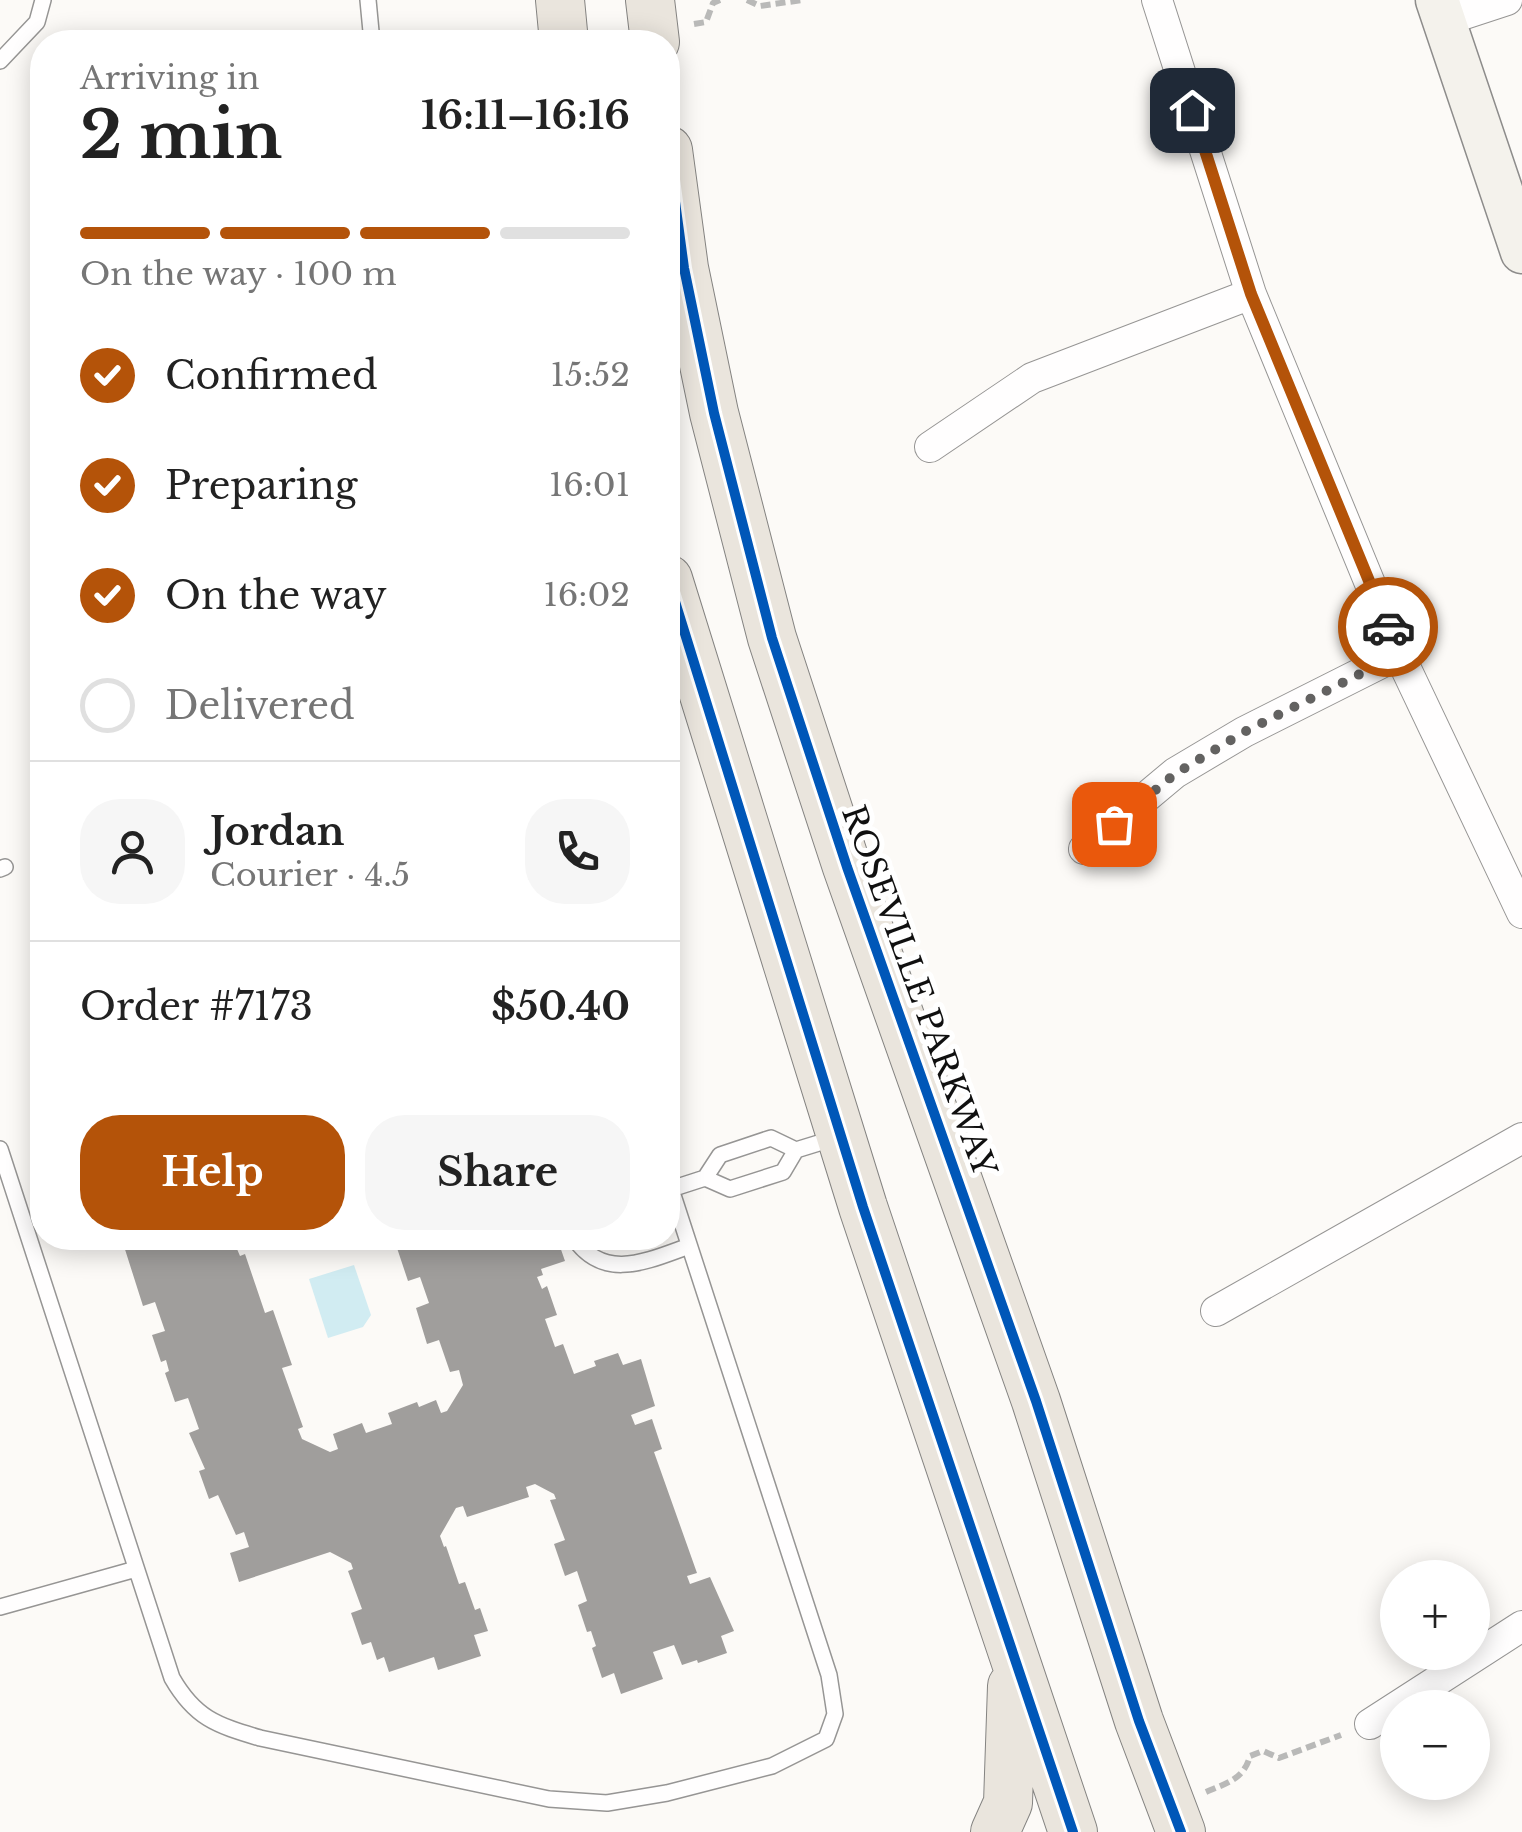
<!DOCTYPE html>
<html lang="en">
<head>
<meta charset="utf-8">
<style>
	:root { --surface:#fff; --page:#f6f6f6; --text:#222; --muted:#767676; --line:#e0e0e0; --accent:#b45309 }
	body { margin:0; font-family:"Libre Baskerville",serif; background:var(--page); color:var(--text); height:100vh; display:flex; flex-direction:column; font-size:38px; white-space:nowrap }
	* { box-sizing:border-box; margin:0 }
	p { font-size:32px; color:var(--muted) }
	.icon { flex:none; width:55px; height:55px; fill:none; stroke:currentColor; stroke-width:2; stroke-linecap:round; stroke-linejoin:round }
	.map { position:relative; flex:1; overflow:hidden }
	.drawer { position:absolute; left:30px; top:30px; width:650px; height:1220px; display:flex; flex-direction:column; background:var(--surface); border-radius:40px; box-shadow:0 5px 25px #0003 }
	.drawer>* { flex:none }
	.controls { position:absolute; left:1380px; top:1560px; display:grid; gap:20px }
	.controls a { display:grid; place-items:center; width:110px; height:110px; border-radius:50%; background:var(--surface); box-shadow:0 5px 25px #0003; font-size:50px }
	.pin { position:absolute; display:grid; place-items:center; width:85px; height:85px; color:#fff; margin:-42px; border-radius:20px; box-shadow:0 5px 15px #0006 }
	.courier { position:absolute; display:grid; place-items:center; width:100px; height:100px; margin:-50px; border:8px solid #b45309; border-radius:50%; background:#fff; color:#222; box-shadow:0 2px 12px #0007 }
	.head em { font-style:normal; font-weight:700 }
	.head div { display:flex; flex-direction:column-reverse }
	.head { display:flex; align-items:center; justify-content:space-between; height:170px; padding:0 50px }
	h1 { font-size:65px; font-weight:700; line-height:75px }
	.bar { display:grid; grid-template-columns:repeat(4,1fr); gap:15px 10px; align-content:center; height:120px; padding:0 50px }
	.bar i { height:12px; border-radius:8px; background:var(--line) }
	.bar .active { background:var(--accent) }
	.bar p { grid-column:span 4 }
	.line { display:flex; align-items:center; gap:25px; padding:0 50px; border-top:2px solid var(--line) }
	.line div { flex:1 }
	.round { display:grid; place-items:center; flex:none; width:105px; height:105px; border-radius:40px; background:var(--page) }
	ol { padding:0 50px; list-style:none }
	li { display:flex; align-items:center; gap:30px; height:110px }
	li p { margin-inline-start:auto }
	li .icon { padding:10px; border-radius:50%; background:var(--accent); color:#fff; stroke-width:4 }
	li:last-child { color:var(--muted) }
	li i { width:55px; height:55px; border:5px solid var(--line); border-radius:50% }
	.action { display:flex; gap:20px; margin-top:auto; padding:20px 50px }
	.action a { flex:1; height:115px; border-radius:40px; background:var(--accent); color:#fff; font-size:40px; font-weight:700; line-height:115px; text-align:center }
	.action a+a { background:var(--page); color:var(--text) }
	.map>svg:first-child { display:block }
</style>
</head>
<body>
<div class="map">
<svg width="1522" height="1832" viewBox="0 0 1522 1832">
	<rect width="100%" height="100%" fill="#fcfaf7"/>
	<!-- water -->
	<path fill="#d1ecf2" d="M354 1265 371 1315 363 1327 328 1338 309 1279Z"/>
	<!-- building -->
	<path fill="#a09e9c" d="M129 1238H243L237 1249 240 1256 245 1254 265 1313 273 1310 292 1365 282 1368 303 1427 298 1429 302 1439 330 1452 338 1449 333 1434 362 1423 366 1433 392 1424 388 1413 417 1402 419 1407 436 1400 441 1413 447 1411 463 1385 459 1370 450 1372 439 1340 427 1344 416 1308 429 1303 420 1277 408 1281 397 1248 409 1244 407 1238H557L565 1261 541 1269 543 1275 537 1277 542 1289 547 1286 557 1315 545 1319 555 1347 563 1344 574 1374 596 1366 594 1361 618 1353 623 1365 641 1359 655 1406 631 1415 635 1425 652 1419 662 1449 654 1452 697 1573 687 1576 690 1584 710 1577 734 1631 721 1636 727 1653 698 1663 697 1660 682 1665 674 1645 653 1652 663 1679 621 1694 614 1673 602 1678 592 1648 596 1646 591 1631 587 1632 578 1605 587 1601 577 1571 565 1576 554 1544 565 1540 550 1500 556 1499 554 1494 535 1484 526 1487 529 1497 467 1517 463 1506 456 1508 440 1536 444 1547 446 1546 459 1584 465 1582 475 1610 480 1608 488 1631 474 1635 481 1656 438 1670 434 1657 389 1672 384 1657 377 1660 371 1642 362 1645 351 1613 362 1609 348 1571 353 1569 351 1563 330 1552 239 1582 230 1553 249 1547 244 1532 236 1535 218 1495 209 1499 199 1471 205 1469 189 1433 199 1429 188 1398 175 1402 165 1373 169 1371 166 1360 161 1362 152 1335 165 1331 155 1302 143 1306 122 1240Z"/>
	<g fill="none" stroke-linecap="round" stroke-linejoin="round">
		<!-- lane casing -->
		<g stroke="#969594" stroke-width="18">
			<path id="lane" d="M368 0 372 42
				M0 61 37 22 43 0
				M0 869 5 867
				M0 1149 172 1678C195 1718 216 1725 260 1738L549 1799 607 1803 667 1793 772 1766 826 1739 835 1714 829 1675 671 1189
				M668 1178 671 1189 705 1178 720 1155 771 1138 796 1150 835 1138
				M705 1178 730 1189 783 1172 796 1150
				M574 1238C604 1282 647 1261 689 1246
				M0 1607 136 1569"/>
		</g>
		<!-- street casing -->
		<g stroke="#969594" stroke-width="32">
			<path id="street" d="M1157 0 1251 294 1399 654 1522 913
				M1443 21 1507 0
				M930 447 1032 378 1251 294
				M1084 849 1175 773 1244 732 1399 654
				M1216 1311 1522 1138
				M1370 1724 1522 1626"/>
		</g>
		<!-- secondary casing -->
		<g stroke="#8d8c8b" stroke-width="45">
			<path id="secondary" d="M1437 0 1522 252"/>
		</g>
		<!-- primary casing -->
		<g stroke="#848381" stroke-width="50">
			<path id="primary" d="M560 0 564 42
				M650 0 655 42
				M668 150 684 268 714 413 772 638 847 867 1036 1401 1139 1721 1181 1832
				M668 579 863 1207 1073 1832
				M995 1832 1008 1803 1012 1686"/>
		</g>
		<!-- path -->
		<path stroke="#b9b9b8" stroke-width="6" stroke-dasharray="10 5" stroke-linecap="butt" d="M747 0 760 6 802 0
			M694 24 706 22 713 3 720 0
			M1206 1792C1227 1783 1244 1779 1250 1756L1263 1751 1279 1758 1341 1735"/>
		<!-- lane -->
		<use href="#lane" stroke="#fffefe" stroke-width="15"/>
		<!-- street -->
		<use href="#street" stroke="#fffefe" stroke-width="30"/>
		<!-- secondary -->
		<use href="#secondary" stroke="#f4f2ec" stroke-width="42"/>
		<!-- primary -->
		<use href="#primary" stroke="#eae5dd" stroke-width="48"/>
		<!-- cycleway casing -->
		<g stroke="#fff" stroke-width="16">
			<path id="cycleway" d="M668 150 684 268 714 413 772 638 847 867 1036 1401 1139 1721 1181 1832
				M668 579 863 1207 1073 1832"/>
		</g>
		<!-- cycleway -->
		<use href="#cycleway" stroke="#0057b8" stroke-width="10"/>
	</g>
	<g fill="none" stroke-linecap="round" stroke-linejoin="round">
		<!-- done -->
		<path stroke="#636261" stroke-width="10" stroke-dasharray="0 18" d="M1114 824 1175 774 1244 732 1400 654 1388 627"/>
		<!-- route -->
		<path stroke="#b45309" stroke-width="12" d="M1192 110 1251 294 1388 627"/>
	</g>
	<g text-anchor="middle" stroke-width="10" stroke-linejoin="round" paint-order="stroke">
		<!-- street labels -->
		<g font-size="32" fill="#101010" stroke="#fff">
			<text transform="translate(919 991) rotate(70)" y="11">ROSEVILLE PARKWAY</text>
		</g>
	</g>
</svg>
<div class="controls">
<a>+</a>
<a>−</a>
</div>
<div class="pin" style="left:1114px;top:824px;background:#ea580c"><svg class="icon" aria-label="bag" viewBox="0 0 24 24"><path d="M5 8h14l-1 12H6zM9 8a3 3 0 0 1 6 0"/></svg></div>
<div class="pin" style="left:1192px;top:110px;background:#1f2937"><svg class="icon" aria-label="home" viewBox="0 0 24 24"><path d="M3 11l9-7 9 7M6 9v11h12V9"/></svg></div>
<div class="courier" style="left:1388px;top:627px"><svg class="icon" aria-label="car" viewBox="0 0 24 24"><path d="M5 17H2v-5l4-1 3-4h7l3 4 3 1v5h-3M9 17h6M6 11h13"/><circle cx="7" cy="17" r="2"/><circle cx="17" cy="17" r="2"/></svg></div>
<section class="drawer">
<div class="head"><div><h1>2 min</h1><p>Arriving in</p></div><em>16:11–16:16</em></div>
<div class="bar"><i class="active"></i><i class="active"></i><i class="active"></i><i></i><p>On the way · 100 m</p></div>
<ol>
<li><svg class="icon" aria-label="check" viewBox="0 0 24 24"><path d="M5 12l5 5 9-10"/></svg>Confirmed<p>15:52</p></li>
<li><svg class="icon" aria-label="check" viewBox="0 0 24 24"><path d="M5 12l5 5 9-10"/></svg>Preparing<p>16:01</p></li>
<li><svg class="icon" aria-label="check" viewBox="0 0 24 24"><path d="M5 12l5 5 9-10"/></svg>On the way<p>16:02</p></li>
<li><i></i>Delivered</li>
</ol>
<div class="line" style="height:180px"><a class="round"><svg class="icon" aria-label="person" viewBox="0 0 24 24"><circle cx="12" cy="8" r="4"/><path d="M4 21q1-7 8-7t8 7"/></svg></a><div><b>Jordan</b><p>Courier · 4.5</p></div><a class="round"><svg class="icon" aria-label="phone" viewBox="0 0 24 24"><path d="M5 4h4l2 5-3 2q2 4 5 5l2-3 5 2v4C11 20 4 13 5 4z"/></svg></a></div>
<div class="line" style="height:130px"><div>Order #7173</div><b>$50.40</b></div>
<div class="action"><a>Help</a><a>Share</a></div>
</section>
</div>
</body>
</html>
